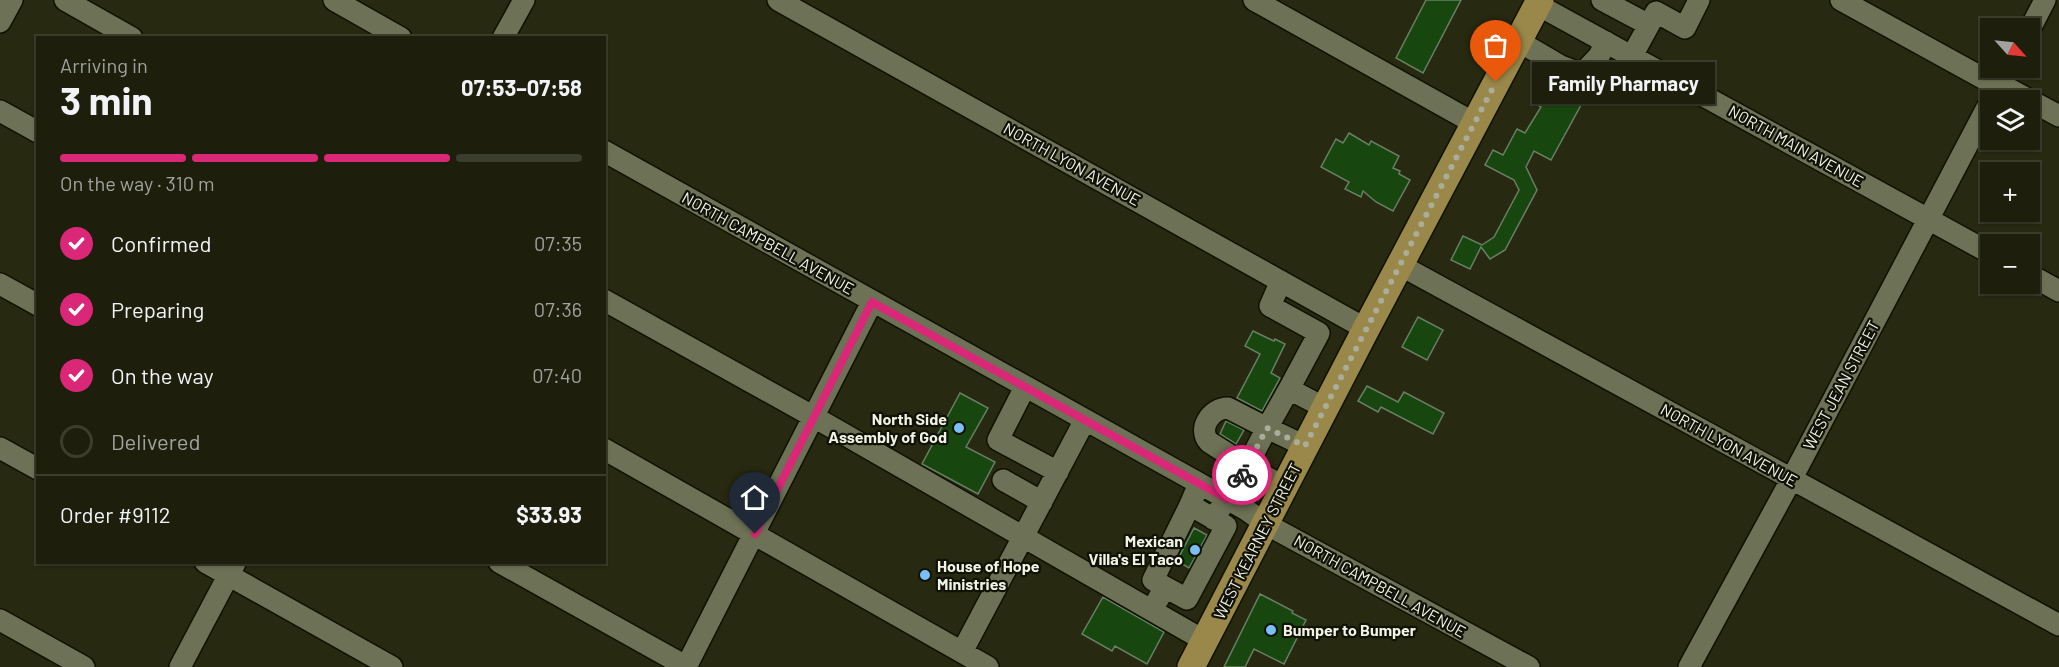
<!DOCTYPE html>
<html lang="en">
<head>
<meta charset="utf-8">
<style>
	:root { --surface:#1d1f0c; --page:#252715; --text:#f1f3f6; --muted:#a0a29d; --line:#3b3d2d; --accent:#db2777 }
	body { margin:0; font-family:Barlow,sans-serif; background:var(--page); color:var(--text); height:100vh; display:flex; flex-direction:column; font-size:22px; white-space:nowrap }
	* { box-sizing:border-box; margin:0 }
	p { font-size:20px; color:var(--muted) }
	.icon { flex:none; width:33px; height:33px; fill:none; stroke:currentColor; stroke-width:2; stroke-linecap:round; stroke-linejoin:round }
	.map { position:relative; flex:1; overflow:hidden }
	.details { position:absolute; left:36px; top:36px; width:570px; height:528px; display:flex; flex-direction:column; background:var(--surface); border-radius:0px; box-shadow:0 2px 4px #0004,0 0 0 2px var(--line) }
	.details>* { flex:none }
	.needle { width:39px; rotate:117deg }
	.fabs { position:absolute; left:1980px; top:18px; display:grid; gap:12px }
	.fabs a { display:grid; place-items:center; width:60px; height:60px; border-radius:0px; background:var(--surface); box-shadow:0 2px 4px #0004,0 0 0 2px var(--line); font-size:30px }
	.pin { position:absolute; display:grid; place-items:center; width:51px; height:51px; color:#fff; margin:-62px -26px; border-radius:50% 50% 50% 0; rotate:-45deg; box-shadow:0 0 6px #0007 }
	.pin .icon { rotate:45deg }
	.courier { position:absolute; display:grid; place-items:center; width:60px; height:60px; margin:-30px; border:4px solid #db2777; border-radius:50%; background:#fff; color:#222; box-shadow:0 2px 8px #0007 }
	.bubble { position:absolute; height:42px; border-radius:0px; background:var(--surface); box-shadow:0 2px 4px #0004,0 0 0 2px var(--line); font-size:20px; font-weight:700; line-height:42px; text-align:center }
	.headline em { font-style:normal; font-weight:700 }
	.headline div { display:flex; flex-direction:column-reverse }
	.headline { display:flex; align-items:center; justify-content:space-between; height:102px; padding:0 24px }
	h1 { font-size:39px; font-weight:700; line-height:45px }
	.bar { display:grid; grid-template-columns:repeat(4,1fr); gap:9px 6px; align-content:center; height:72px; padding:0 24px }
	.bar i { height:8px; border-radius:4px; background:var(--line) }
	.bar .on { background:var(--accent) }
	.bar p { grid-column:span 4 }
	.line { display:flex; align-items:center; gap:15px; padding:0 24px; border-top:2px solid var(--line) }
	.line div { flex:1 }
	ol { padding:0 24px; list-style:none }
	li { display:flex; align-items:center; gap:18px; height:66px }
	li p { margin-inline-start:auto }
	li .icon { padding:6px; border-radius:50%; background:var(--accent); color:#fff; stroke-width:4 }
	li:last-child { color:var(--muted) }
	li i { width:33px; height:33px; border:3px solid var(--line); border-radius:50% }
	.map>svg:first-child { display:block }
</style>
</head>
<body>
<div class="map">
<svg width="2059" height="667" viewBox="0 0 2059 667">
	<rect width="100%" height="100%" fill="#272910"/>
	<!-- building -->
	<path fill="#17470e" stroke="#6a7e66" stroke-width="1.5" d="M1426 0H1461L1423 73 1396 58Z
		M1546 82 1577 99 1575 102 1581 105 1551 160 1534 151 1526 167 1537 190 1505 250 1490 259 1481 247 1470 269 1451 260 1463 236 1482 245 1494 237 1519 190 1514 180 1485 165 1493 150 1503 155 1517 129 1525 133 1541 107 1534 103Z
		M1349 133 1369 145 1371 141 1399 156 1393 168 1400 171 1399 174 1410 180 1393 211 1376 202 1363 191 1361 197 1345 189 1349 182 1321 167 1336 139 1343 143Z
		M1418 317 1443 330 1427 360 1402 347Z
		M1253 331 1274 341 1275 339 1285 344 1271 373 1280 378 1262 411 1237 398 1260 354 1245 346Z
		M1367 386 1398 402 1404 392 1444 413 1433 434 1381 407 1378 412 1358 401Z
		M960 393 988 408 966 447 995 462 978 494 922 464Z
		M1226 421 1244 430 1236 444 1220 434Z
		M1194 528 1207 535 1189 568 1177 561Z
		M1260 594 1293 611 1292 613 1306 620 1284 664 1254 649 1245 667H1224Z
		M1103 597 1164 632 1147 664 1115 646 1112 651 1082 634Z"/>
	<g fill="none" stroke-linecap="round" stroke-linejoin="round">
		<!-- minor casing -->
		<g stroke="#101200" stroke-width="24">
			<path id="minor" d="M65 0 132 38
				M334 0 401 38
				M778 0 1366 329
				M1254 0 1474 123
				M1602 0 1649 25
				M1841 0 1999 87
				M1538 5 1990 253
				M0 22 12 0
				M2030 29 2045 0
				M503 38 524 0
				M1518 41 1561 66 1582 74 1599 56 1606 42
				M1632 56 1656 12 1685 28 1699 0
				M2000 84 2059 116
				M0 111 38 132
				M604 151 1245 509 1266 524 1529 667
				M1400 265 2059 625
				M2030 275 2059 291
				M1281 281 1270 306 1319 333 1289 389 1325 408
				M0 284 38 305
				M604 300 814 417 1205 641
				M1025 387 998 440 1058 472
				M1289 389 1267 428 1305 446
				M0 448 38 469
				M604 449 988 667
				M1003 480 1042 502
				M1213 519 1236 486 1247 466 1209 442C1197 429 1211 408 1228 408L1267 428 1247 466 1284 487
				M205 562 392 667
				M499 562 687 667
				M1165 587 1153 580 1190 505
				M1152 610 1165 587 1187 599 1226 526 1190 505 1199 484
				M0 620 84 667
				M962 652 1085 420
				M180 667 235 563
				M686 667 872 302
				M1689 667 1791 480 1990 102"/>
		</g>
		<!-- major casing -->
		<g stroke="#101200" stroke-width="30">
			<path id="major" d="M1191 667 1366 329 1540 0"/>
		</g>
		<!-- minor -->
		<use href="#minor" stroke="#6d7155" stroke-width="21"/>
		<!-- major -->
		<use href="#major" stroke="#998849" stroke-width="27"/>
	</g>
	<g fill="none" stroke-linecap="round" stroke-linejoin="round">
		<!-- done -->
		<path stroke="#aaad9a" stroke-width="6" stroke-dasharray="0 10.8" d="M1242 475 1267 428 1305 446 1496 82"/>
		<!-- route -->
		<path stroke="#db2777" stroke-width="8" d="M755 534 872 302 1227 499 1242 475"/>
	</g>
	<!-- markers -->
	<g fill="#7bbef8" stroke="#101107" stroke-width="2">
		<circle cx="959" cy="428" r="6"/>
		<circle cx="1195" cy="550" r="6"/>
		<circle cx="925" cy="575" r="6"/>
		<circle cx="1271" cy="630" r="6"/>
	</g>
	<g text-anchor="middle" stroke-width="4.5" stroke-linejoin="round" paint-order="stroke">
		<!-- street labels -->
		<g font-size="16" fill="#f1f4e4" stroke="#101107">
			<text transform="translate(1796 146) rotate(29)" y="6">NORTH MAIN AVENUE</text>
			<text transform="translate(1072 164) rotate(29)" y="6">NORTH LYON AVENUE</text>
			<text transform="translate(768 243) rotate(29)" y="6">NORTH CAMPBELL AVENUE</text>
			<text transform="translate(1841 385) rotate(-62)" y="6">WEST JEAN STREET</text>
			<text transform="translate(1729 445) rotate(29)" y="6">NORTH LYON AVENUE</text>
			<text transform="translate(1257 541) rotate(-63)" y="6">WEST KEARNEY STREET</text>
			<text transform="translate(1380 586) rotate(29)" y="6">NORTH CAMPBELL AVENUE</text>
		</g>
		<!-- poi labels -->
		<g font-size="16" font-weight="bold" fill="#f1f4e4" stroke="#101107" text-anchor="end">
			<text x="947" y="425">North Side<tspan x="947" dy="18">Assembly of God</tspan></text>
			<text x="1183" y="547">Mexican<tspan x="1183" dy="18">Villa's El Taco</tspan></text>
			<text x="937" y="572" text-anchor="start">House of Hope<tspan x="937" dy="18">Ministries</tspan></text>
			<text x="1283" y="636" text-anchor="start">Bumper to Bumper</text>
		</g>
	</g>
</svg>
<div class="fabs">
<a><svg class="needle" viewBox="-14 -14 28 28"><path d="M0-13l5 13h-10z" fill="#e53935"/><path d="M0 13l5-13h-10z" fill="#a0a29d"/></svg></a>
<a><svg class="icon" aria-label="layers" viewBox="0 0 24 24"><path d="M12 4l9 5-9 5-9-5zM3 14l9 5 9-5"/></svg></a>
<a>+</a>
<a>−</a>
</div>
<div class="pin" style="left:1496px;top:82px;background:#ea580c"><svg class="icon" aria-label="bag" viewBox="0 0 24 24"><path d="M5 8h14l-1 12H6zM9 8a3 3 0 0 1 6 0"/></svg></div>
<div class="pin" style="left:755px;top:534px;background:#1f2937"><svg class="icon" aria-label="home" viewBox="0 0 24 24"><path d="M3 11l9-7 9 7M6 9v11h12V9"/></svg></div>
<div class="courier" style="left:1242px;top:475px"><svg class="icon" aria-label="bike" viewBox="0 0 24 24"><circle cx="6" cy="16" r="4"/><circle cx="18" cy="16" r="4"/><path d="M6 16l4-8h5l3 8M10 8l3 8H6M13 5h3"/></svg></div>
<div class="bubble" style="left:1532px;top:62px;width:183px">Family Pharmacy</div>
<section class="details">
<div class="headline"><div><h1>3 min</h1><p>Arriving in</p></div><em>07:53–07:58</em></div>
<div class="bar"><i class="on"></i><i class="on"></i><i class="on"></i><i></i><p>On the way · 310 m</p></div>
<ol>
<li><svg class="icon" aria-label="check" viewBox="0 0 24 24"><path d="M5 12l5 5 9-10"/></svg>Confirmed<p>07:35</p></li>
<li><svg class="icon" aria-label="check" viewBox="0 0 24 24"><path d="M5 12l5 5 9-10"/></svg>Preparing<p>07:36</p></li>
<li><svg class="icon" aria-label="check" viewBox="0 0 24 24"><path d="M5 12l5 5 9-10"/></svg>On the way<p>07:40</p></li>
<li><i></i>Delivered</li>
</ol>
<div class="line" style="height:78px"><div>Order #9112</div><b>$33.93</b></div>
</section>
</div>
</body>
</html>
